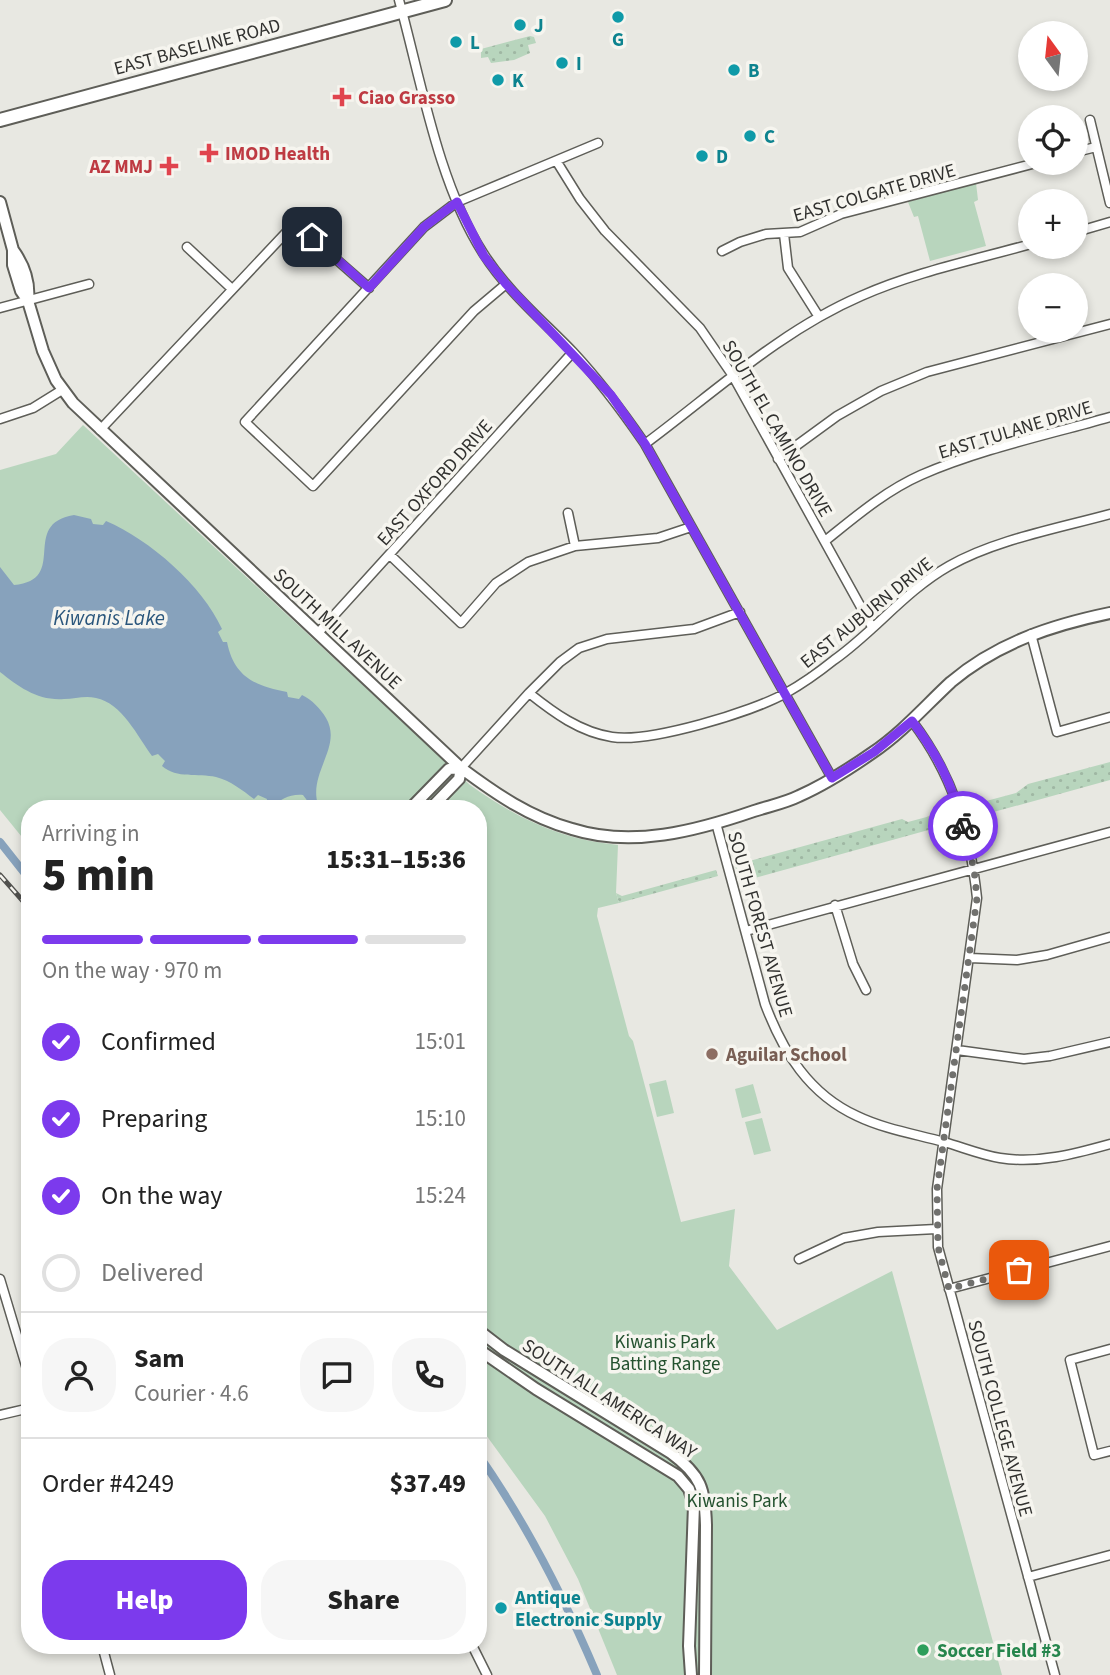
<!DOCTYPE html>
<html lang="en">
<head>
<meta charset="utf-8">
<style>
	:root { --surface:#fff; --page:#f6f6f6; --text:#222; --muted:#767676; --line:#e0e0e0; --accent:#7c3aed }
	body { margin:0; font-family:"Source Sans 3",sans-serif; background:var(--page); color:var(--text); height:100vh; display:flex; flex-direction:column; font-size:26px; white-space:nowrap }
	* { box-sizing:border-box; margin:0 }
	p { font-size:23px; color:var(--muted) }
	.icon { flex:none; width:38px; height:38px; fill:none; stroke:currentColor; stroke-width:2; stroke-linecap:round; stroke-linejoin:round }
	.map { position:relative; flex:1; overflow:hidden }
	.drawer { position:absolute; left:21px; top:800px; width:466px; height:854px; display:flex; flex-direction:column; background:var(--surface); border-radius:28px; box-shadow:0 4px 10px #0003 }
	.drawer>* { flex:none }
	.needle { width:46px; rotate:345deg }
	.fabs { position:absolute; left:1018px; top:21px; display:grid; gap:14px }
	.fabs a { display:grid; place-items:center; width:70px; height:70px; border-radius:50%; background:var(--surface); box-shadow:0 4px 10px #0003; font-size:35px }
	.pin { position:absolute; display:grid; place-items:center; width:60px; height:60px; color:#fff; margin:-30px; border-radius:14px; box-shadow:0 4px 10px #0006 }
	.courier { position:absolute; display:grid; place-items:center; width:70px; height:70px; margin:-35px; border:5px solid #7c3aed; border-radius:50%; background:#fff; color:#222; box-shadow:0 2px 9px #0007 }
	.head em { font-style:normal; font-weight:800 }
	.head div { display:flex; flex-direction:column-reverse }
	.head { display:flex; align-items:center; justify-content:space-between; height:119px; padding:0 21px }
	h1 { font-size:46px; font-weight:800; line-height:52px }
	.bar { display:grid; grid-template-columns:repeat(4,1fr); gap:10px 7px; align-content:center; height:84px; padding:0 21px }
	.bar i { height:9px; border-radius:5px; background:var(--line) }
	.bar .on { background:var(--accent) }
	.bar p { grid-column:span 4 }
	.line { display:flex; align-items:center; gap:18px; padding:0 21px; border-top:2px solid var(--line) }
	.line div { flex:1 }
	.round { display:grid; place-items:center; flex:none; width:74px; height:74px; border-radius:28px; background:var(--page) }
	ol { padding:0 21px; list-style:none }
	li { display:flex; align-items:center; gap:21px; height:77px }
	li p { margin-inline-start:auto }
	li .icon { padding:7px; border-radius:50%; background:var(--accent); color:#fff; stroke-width:4 }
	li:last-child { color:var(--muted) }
	li i { width:38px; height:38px; border:4px solid var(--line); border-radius:50% }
	.cta { display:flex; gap:14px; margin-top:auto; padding:14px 21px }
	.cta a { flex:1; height:80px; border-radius:28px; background:var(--accent); color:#fff; font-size:28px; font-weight:800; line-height:80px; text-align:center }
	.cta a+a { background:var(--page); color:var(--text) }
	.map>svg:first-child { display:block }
</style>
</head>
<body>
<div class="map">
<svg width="1110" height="1675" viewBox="0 0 1110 1675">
	<defs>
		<pattern id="grass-dots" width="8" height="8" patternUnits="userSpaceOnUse" patternTransform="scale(1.75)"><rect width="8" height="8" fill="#b8d5bd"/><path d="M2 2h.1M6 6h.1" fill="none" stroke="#9fb7a3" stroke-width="1.8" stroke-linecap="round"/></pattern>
	</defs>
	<rect width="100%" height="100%" fill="#e8e8e2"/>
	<!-- grass -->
	<path fill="url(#grass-dots)" d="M530 36 534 37 536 43 528 45 530 53 514 60 491 63 488 57 481 58V49Z
		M1110 762V780L740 882 735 865 902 819 908 822 1016 793 1028 784Z
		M716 870 718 876 619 903 616 893 622 896Z"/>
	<!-- green -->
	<path fill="#b8d5bd" d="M976 183 978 200 974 202 986 246 930 261 918 216 914 217 908 202Z
		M83 425 470 785C516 818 561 840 618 845L616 893 619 903 598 908 597 916 629 1036 633 1041 681 1222 735 1209 729 1266 777 1330 892 1271 1002 1675H617L578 1579 545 1516 478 1424V808H30V847L0 810V470L56 454Z
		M666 1080 674 1113 657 1117 649 1084Z
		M753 1084 761 1113 742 1118 735 1089Z
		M762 1118 771 1151 754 1155 745 1122Z"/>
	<!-- water -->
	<path fill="#87a2bc" d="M74 515 91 519 93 524 103 525 106 521C150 540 202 585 222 629L218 632 223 642H227C234 677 255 686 287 692L288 697 299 699 302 695C312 700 320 708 326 718 343 747 308 772 318 805L312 807 303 795C289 794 281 799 272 808L266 805 267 799 258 795 254 799C242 790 231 781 216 777 198 773 177 779 162 766L165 761 158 754 152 756C138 737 122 703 96 698 85 695 75 699 64 699 38 701 19 687 0 672V567L14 585C70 580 19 524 74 515Z"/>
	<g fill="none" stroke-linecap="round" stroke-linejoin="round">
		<!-- canal -->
		<path stroke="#87a2bc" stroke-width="8" d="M0 842 30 880
			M478 1454C527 1524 564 1597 597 1675"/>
		<!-- street casing -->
		<g stroke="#5e5e58" stroke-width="11">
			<path id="street" d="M399 0C421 80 438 183 483 253 507 291 542 320 573 352 600 381 623 412 645 444L832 778
				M1090 120 1110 203
				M1076 152 1096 147
				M557 162 580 199 605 231 700 328 733 376 872 627
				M1076 232 1110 222
				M784 234 788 268 819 317
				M187 247 232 289
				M722 251 740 242 766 234 800 232 841 214 1036 163
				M506 284 474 311 313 486 245 422 424 227 457 202 598 143
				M0 308 89 284
				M0 419 33 408 62 390
				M100 430 295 223 369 288
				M645 444C715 392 780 331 861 296 915 272 974 260 1031 244
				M778 459 837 416 881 391 927 372 1110 324
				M568 513 575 546
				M825 541C855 517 885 491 921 475 981 449 1047 435 1110 417
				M390 555 461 623 496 583 528 562 575 546 658 538 691 527
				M318 633 573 352
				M1031 634 1057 732 1110 717
				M529 693C554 713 580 732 612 737 650 743 752 712 786 693 802 684 819 672 834 660 875 631 905 591 949 566 994 540 1059 528 1110 514
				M912 721C953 775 970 832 977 898L937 1189 938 1247 1055 1675
				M461 768 529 693 560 662 579 648 607 639 694 629 740 612
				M716 823 765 1004C783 1052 809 1094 857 1116 884 1129 915 1134 944 1142 962 1147 981 1155 1000 1158 1038 1164 1074 1154 1110 1144
				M835 905 853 964 866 990
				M746 931 1110 832
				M970 958 1017 960 1047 955 1110 937
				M957 1050 1024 1059 1050 1056 1110 1042
				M799 1259 844 1238 878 1232 936 1229
				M0 1279 30 1379
				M949 1289 1110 1246
				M1110 1349 1070 1360 1094 1455 1110 1451
				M0 1415 30 1408
				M1028 1577 1110 1555
				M102 1645 110 1675
				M472 1645 487 1675"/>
		</g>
		<!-- secondary casing -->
		<g stroke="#5e5e58" stroke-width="14">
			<path id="secondary" d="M0 202 13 250V265L21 291 28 301 43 351 56 380 73 403 461 768C496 794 529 817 572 829 632 848 696 831 754 811 769 806 785 803 799 796 824 785 849 769 872 753 902 733 925 706 951 682 997 643 1052 625 1110 613
				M13 250C24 265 30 282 28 301
				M411 808 449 769 461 768
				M431 808 459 779 461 768
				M478 1330 504 1350 671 1453C701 1475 705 1489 706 1525L705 1675
				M478 1349 536 1389 678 1476 689 1489 694 1505 689 1646 691 1675"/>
		</g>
		<!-- primary casing -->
		<g stroke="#5e5e58" stroke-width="16">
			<path id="primary" d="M0 120 445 0"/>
		</g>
		<!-- street -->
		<use href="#street" stroke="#fff" stroke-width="8"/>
		<!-- secondary -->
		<use href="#secondary" stroke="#fff" stroke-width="10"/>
		<!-- primary -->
		<use href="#primary" stroke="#fff" stroke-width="12"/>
		<!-- rail casing -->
		<g stroke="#51514e" stroke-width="5">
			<path id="rail" d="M0 875 30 909"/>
		</g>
		<!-- rail -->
		<use href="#rail" stroke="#f6f5ef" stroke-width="2.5" stroke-dasharray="8" stroke-linecap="butt"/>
	</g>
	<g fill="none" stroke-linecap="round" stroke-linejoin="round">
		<!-- done -->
		<path stroke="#71716e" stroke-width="7" stroke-dasharray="0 12.6" d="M963 826 974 869 977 898 937 1189 938 1247 949 1289 1019 1270"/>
		<!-- route -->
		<path stroke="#7c3aed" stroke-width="9" d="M312 237 369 288 424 227 457 202 484 256 506 284 611 395 645 444 832 778 874 752 912 721C938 755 952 784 963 826"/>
	</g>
	<!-- markers -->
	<g fill="#0f9aa8" stroke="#f6f5ef" stroke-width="2.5">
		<circle cx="618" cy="17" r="7"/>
		<circle cx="520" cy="25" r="7"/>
		<circle cx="456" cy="42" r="7"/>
		<circle cx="562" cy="63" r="7"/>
		<circle cx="734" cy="70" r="7"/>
		<circle cx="498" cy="80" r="7"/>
		<circle cx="750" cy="136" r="7"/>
		<circle cx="702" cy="156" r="7"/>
		<circle cx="501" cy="1608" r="7"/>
	</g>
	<g fill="#e0444e" stroke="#f6f5ef" stroke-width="2.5">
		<path d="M338.5 86.5h7v7h7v7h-7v7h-7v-7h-7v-7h7z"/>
		<path d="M205.5 142.5h7v7h7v7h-7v7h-7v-7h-7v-7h7z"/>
		<path d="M165.5 155.5h7v7h7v7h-7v7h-7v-7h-7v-7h7z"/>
	</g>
	<circle fill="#8d6e63" stroke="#f6f5ef" stroke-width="2.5" cx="712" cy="1054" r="7"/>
	<circle fill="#2e9e5b" stroke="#f6f5ef" stroke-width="2.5" cx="923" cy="1650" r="7"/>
	<g text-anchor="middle" stroke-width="7" stroke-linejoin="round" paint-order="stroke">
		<!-- culture labels -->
		<g font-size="19" font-weight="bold" fill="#0d838f" stroke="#f6f5ef" text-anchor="start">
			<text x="534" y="32">J</text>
			<text x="618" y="46" text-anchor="middle">G</text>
			<text x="470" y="49">L</text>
			<text x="576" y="70">I</text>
			<text x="748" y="77">B</text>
			<text x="512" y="87">K</text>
			<text x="764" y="143">C</text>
			<text x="716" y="163">D</text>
			<text x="515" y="1604">Antique<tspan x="515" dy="22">Electronic Supply</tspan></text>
		</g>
		<!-- street labels -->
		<g font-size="19" fill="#31312f" stroke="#f6f5ef">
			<text transform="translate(197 46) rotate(-15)" y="7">EAST BASELINE ROAD</text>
			<text transform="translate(874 192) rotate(-16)" y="7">EAST COLGATE DRIVE</text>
			<text transform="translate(778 428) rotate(60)" y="7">SOUTH EL CAMINO DRIVE</text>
			<text transform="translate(1015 429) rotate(-17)" y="7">EAST TULANE DRIVE</text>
			<text transform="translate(434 482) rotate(-48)" y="7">EAST OXFORD DRIVE</text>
			<text transform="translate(866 612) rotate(-39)" y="7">EAST AUBURN DRIVE</text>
			<text transform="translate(338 628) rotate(43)" y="7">SOUTH MILL AVENUE</text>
			<text transform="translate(761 924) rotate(74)" y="7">SOUTH FOREST AVENUE</text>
			<text transform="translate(610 1398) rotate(33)" y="7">SOUTH ALL AMERICA WAY</text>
			<text transform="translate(1001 1418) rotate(75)" y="7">SOUTH COLLEGE AVENUE</text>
		</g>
		<!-- health labels -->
		<g font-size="19" font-weight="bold" fill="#be3a42" stroke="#f6f5ef" text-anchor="start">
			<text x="358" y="104">Ciao Grasso</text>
			<text x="225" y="160">IMOD Health</text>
			<text x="153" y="173" text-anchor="end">AZ MMJ</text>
		</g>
		<!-- education labels -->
		<g font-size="19" font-weight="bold" fill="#785e54" stroke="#f6f5ef" text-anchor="start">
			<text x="726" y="1061">Aguilar School</text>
		</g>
		<!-- park labels -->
		<g font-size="19" fill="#23512e" stroke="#f6f5ef">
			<text x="665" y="1348">Kiwanis Park<tspan x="665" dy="22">Batting Range</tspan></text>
			<text x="737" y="1507">Kiwanis Park</text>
		</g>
		<!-- leisure labels -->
		<g font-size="19" font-weight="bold" fill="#27864d" stroke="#f6f5ef" text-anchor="start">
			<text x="937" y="1657">Soccer Field #3</text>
		</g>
		<!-- water labels -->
		<g font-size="21" font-style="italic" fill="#2a567c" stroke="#f6f5ef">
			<text x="109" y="625">Kiwanis Lake</text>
		</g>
	</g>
</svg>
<div class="fabs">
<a><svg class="needle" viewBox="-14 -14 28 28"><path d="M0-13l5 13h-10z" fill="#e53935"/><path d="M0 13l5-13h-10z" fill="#767676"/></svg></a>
<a><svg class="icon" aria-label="locate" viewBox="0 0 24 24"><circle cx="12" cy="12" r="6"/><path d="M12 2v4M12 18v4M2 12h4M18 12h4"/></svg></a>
<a>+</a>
<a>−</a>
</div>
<div class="pin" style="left:1019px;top:1270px;background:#ea580c"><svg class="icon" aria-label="bag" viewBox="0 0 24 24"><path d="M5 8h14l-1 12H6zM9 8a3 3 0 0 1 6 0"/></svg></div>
<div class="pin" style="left:312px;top:237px;background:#1f2937"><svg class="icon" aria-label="home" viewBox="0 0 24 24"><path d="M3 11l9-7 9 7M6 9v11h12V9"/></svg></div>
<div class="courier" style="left:963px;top:826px"><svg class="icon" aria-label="bike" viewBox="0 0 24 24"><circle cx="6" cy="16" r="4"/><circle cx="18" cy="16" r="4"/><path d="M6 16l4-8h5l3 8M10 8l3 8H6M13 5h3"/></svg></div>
<section class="drawer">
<div class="head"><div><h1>5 min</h1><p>Arriving in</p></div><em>15:31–15:36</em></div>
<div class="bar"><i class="on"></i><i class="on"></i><i class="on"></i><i></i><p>On the way · 970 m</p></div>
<ol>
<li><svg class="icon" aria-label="check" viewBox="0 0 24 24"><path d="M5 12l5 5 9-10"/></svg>Confirmed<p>15:01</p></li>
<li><svg class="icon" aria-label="check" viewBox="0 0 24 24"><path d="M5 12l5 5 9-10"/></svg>Preparing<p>15:10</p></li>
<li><svg class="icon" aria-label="check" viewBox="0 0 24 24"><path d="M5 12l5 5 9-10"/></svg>On the way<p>15:24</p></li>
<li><i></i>Delivered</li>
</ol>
<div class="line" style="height:126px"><a class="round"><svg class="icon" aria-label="person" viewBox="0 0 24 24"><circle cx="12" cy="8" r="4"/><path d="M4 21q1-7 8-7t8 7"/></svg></a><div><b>Sam</b><p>Courier · 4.6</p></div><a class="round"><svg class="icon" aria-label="chat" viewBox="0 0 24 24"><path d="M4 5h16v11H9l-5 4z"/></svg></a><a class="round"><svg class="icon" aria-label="phone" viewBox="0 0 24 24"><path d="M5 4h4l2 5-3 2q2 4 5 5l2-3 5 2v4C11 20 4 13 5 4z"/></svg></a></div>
<div class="line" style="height:91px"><div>Order #4249</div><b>$37.49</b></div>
<div class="cta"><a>Help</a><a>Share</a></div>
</section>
</div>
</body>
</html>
